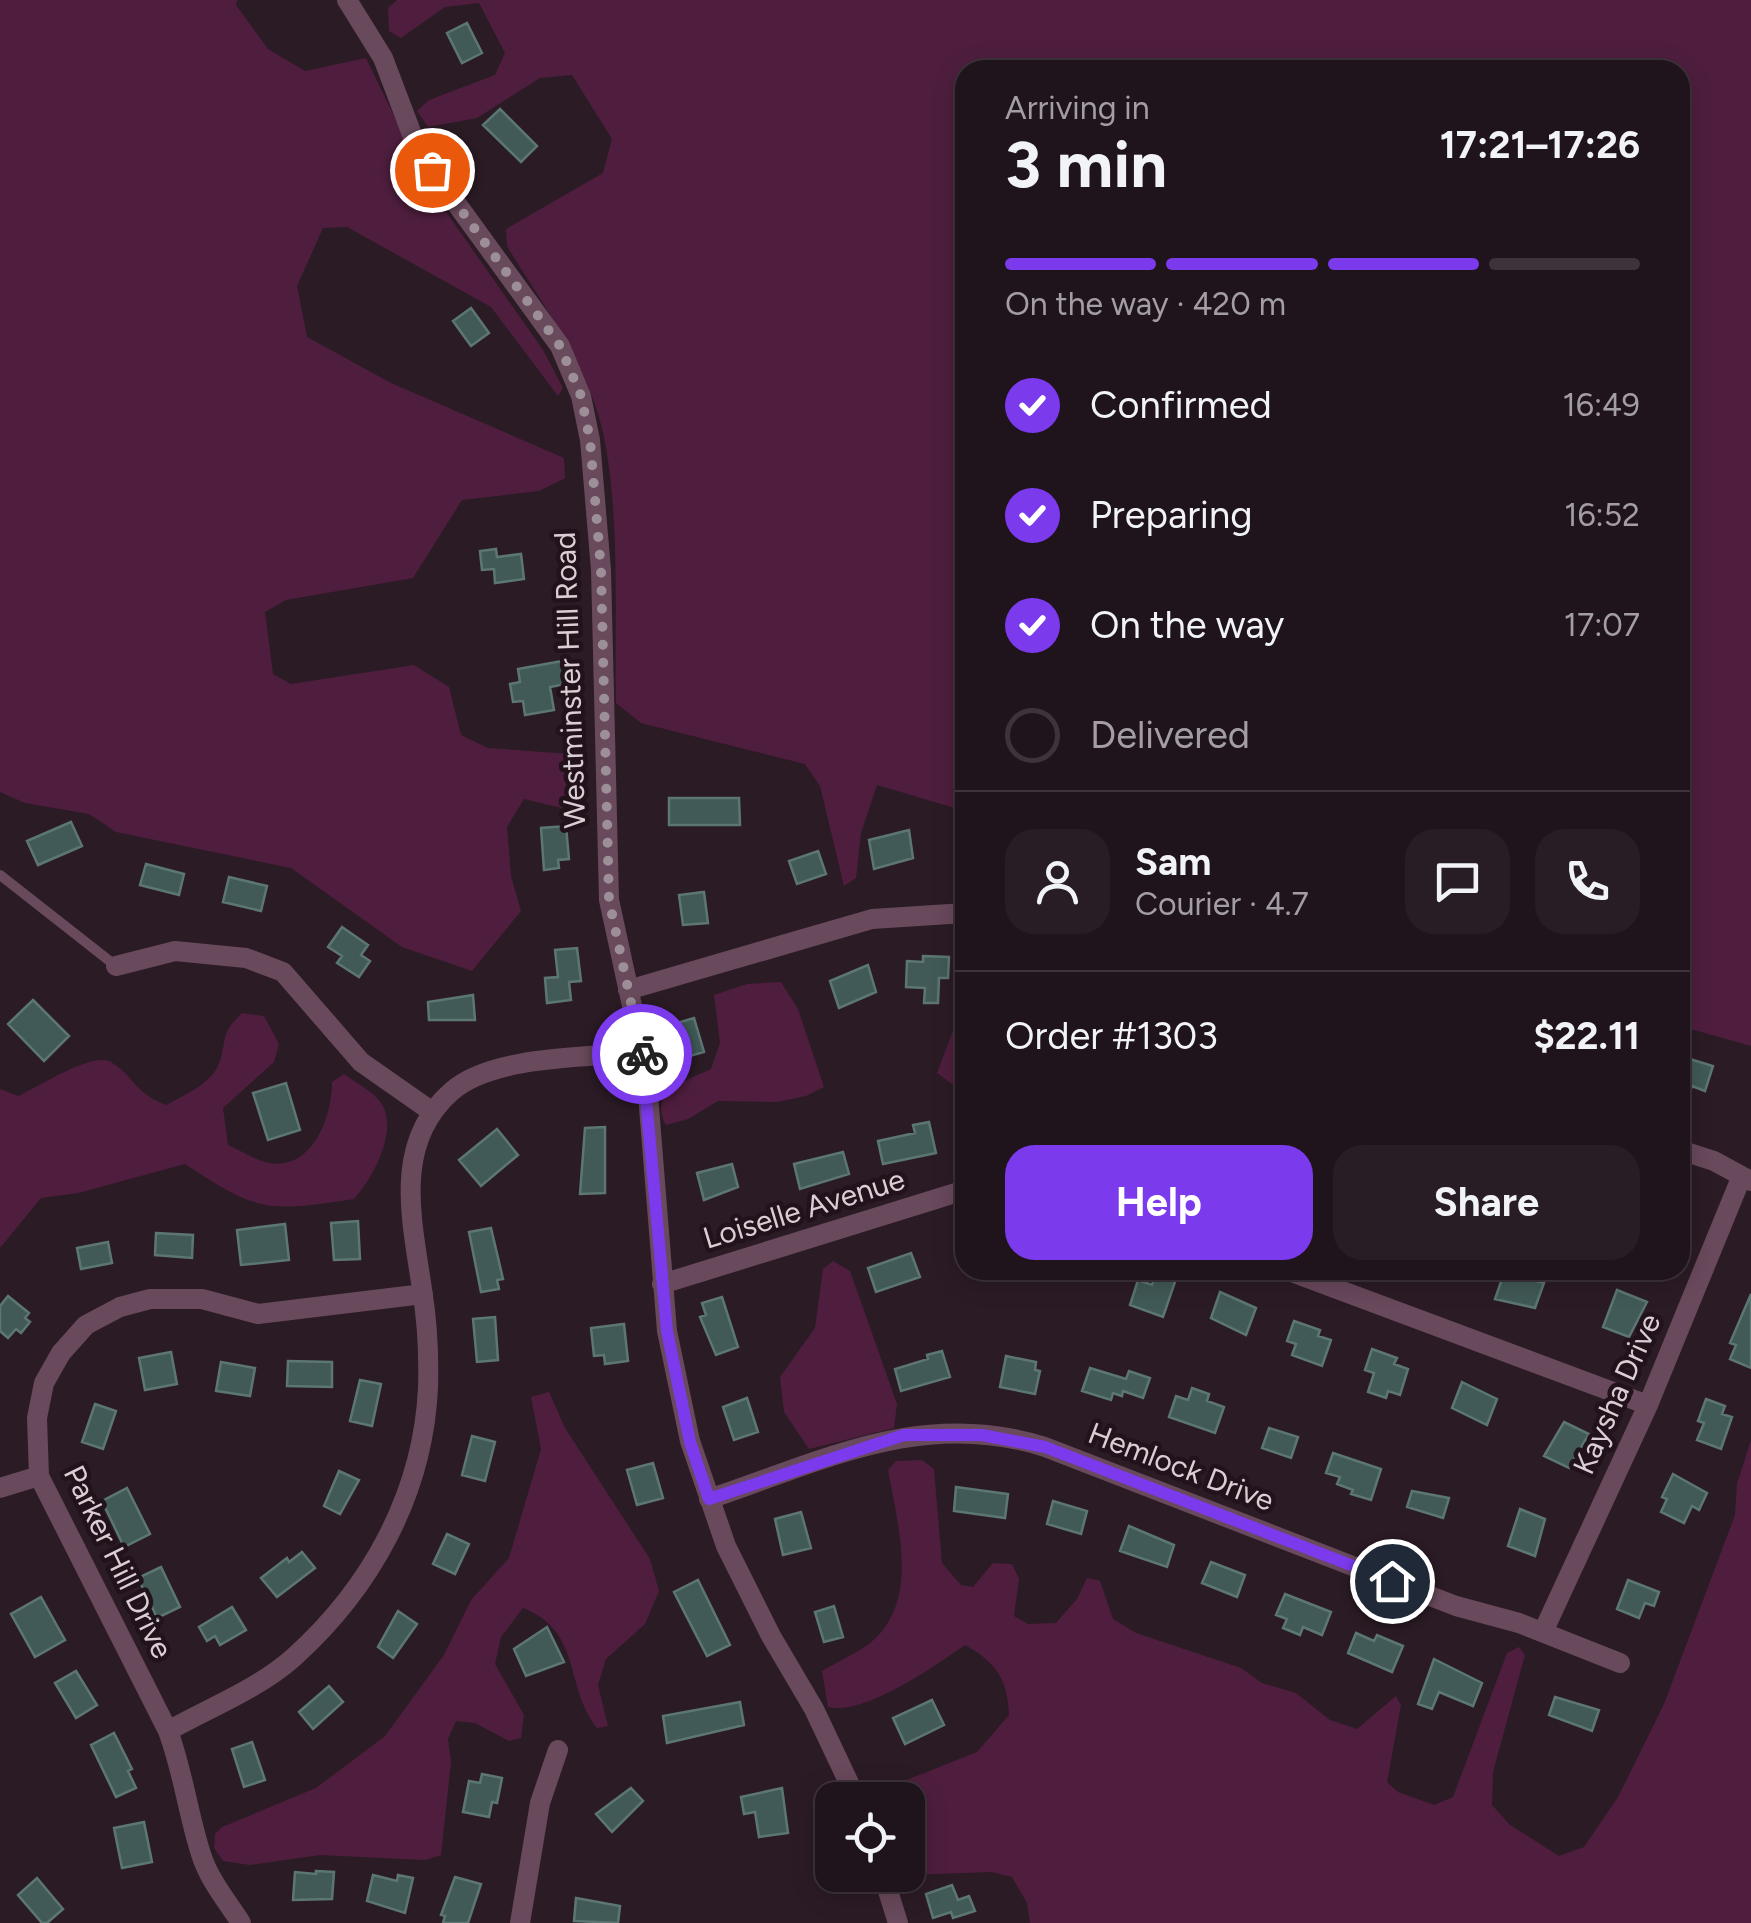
<!DOCTYPE html>
<html lang="en">
<head>
<meta charset="utf-8">
<style>
	:root { --surface:#20141c; --page:#281d25; --text:#f1f3f6; --muted:#a29ea3; --line:#3d333b; --accent:#7c3aed }
	body { margin:0; font-family:Figtree,sans-serif; background:var(--page); color:var(--text); height:100vh; display:flex; flex-direction:column; font-size:38px; white-space:nowrap }
	* { box-sizing:border-box; margin:0 }
	p { font-size:32px; color:var(--muted) }
	.icon { flex:none; width:55px; height:55px; fill:none; stroke:currentColor; stroke-width:2; stroke-linecap:round; stroke-linejoin:round }
	.map { position:relative; flex:1; overflow:hidden }
	.panel { position:absolute; left:955px; top:60px; width:735px; height:1220px; display:flex; flex-direction:column; background:var(--surface); border-radius:30px; box-shadow:0 5px 25px #0003,0 0 0 2px var(--line) }
	.panel>* { flex:none }
	.controls { position:absolute; left:815px; top:1782px; display:grid; gap:20px }
	.controls a { display:grid; place-items:center; width:110px; height:110px; border-radius:20px; background:var(--surface); box-shadow:0 5px 25px #0003,0 0 0 2px var(--line); font-size:50px }
	.pin { position:absolute; display:grid; place-items:center; width:85px; height:85px; color:#fff; margin:-42px; border:5px solid #fff; border-radius:50%; box-shadow:0 2px 10px #0007 }
	.courier { position:absolute; display:grid; place-items:center; width:100px; height:100px; margin:-50px; border:8px solid #7c3aed; border-radius:50%; background:#fff; color:#222; box-shadow:0 2px 12px #0007 }
	.head em { font-style:normal; font-weight:700 }
	.head div { display:flex; flex-direction:column-reverse }
	.head { display:flex; align-items:center; justify-content:space-between; height:170px; padding:0 50px }
	h1 { font-size:65px; font-weight:700; line-height:75px }
	.bar { display:grid; grid-template-columns:repeat(4,1fr); gap:15px 10px; align-content:center; height:120px; padding:0 50px }
	.bar i { height:12px; border-radius:8px; background:var(--line) }
	.bar .active { background:var(--accent) }
	.bar p { grid-column:span 4 }
	.line { display:flex; align-items:center; gap:25px; padding:0 50px; border-top:2px solid var(--line) }
	.line div { flex:1 }
	.round { display:grid; place-items:center; flex:none; width:105px; height:105px; border-radius:30px; background:var(--page) }
	ol { padding:0 50px; list-style:none }
	li { display:flex; align-items:center; gap:30px; height:110px }
	li p { margin-inline-start:auto }
	li .icon { padding:10px; border-radius:50%; background:var(--accent); color:#fff; stroke-width:4 }
	li:last-child { color:var(--muted) }
	li i { width:55px; height:55px; border:5px solid var(--line); border-radius:50% }
	.action { display:flex; gap:20px; margin-top:auto; padding:20px 50px }
	.action a { flex:1; height:115px; border-radius:30px; background:var(--accent); color:#fff; font-size:40px; font-weight:700; line-height:115px; text-align:center }
	.action a+a { background:var(--page); color:var(--text) }
	.map>svg:first-child { display:block }
</style>
</head>
<body>
<div class="map">
<svg width="1751" height="1923" viewBox="0 0 1751 1923">
	<rect width="100%" height="100%" fill="#2b1b25"/>
	<!-- green -->
	<path fill="#4f1e3e" d="M0 0H237L236 5 268 49 305 71 366 58 428 186 543 350 563 388 558 396 491 307 347 227 323 228 297 286 307 337 391 383 564 458 565 478 539 491 462 500 413 578 286 600 265 612 273 674 291 684 414 665 449 687 461 735 488 748 584 755 581 779 562 808 524 799 507 827 511 876 521 911 472 971 402 947 291 868 116 832 89 814 25 803 0 792Z
		M397 0H1751V1046L1680 1026V70H965V811L877 785 861 833 856 878 844 886 820 786 805 764 641 723 616 703C614 618 622 493 598 414 580 354 539 299 507 246L506 229 603 173 612 139 572 75 540 78 477 118 428 127 417 111 429 100 495 75 505 53 479 3 445 7 401 38 389 31 388 8Z
		M781 982 798 1009 824 1087 806 1096 777 1102 718 1101 688 1119 666 1125C647 1092 687 1080 711 1069L720 1043 714 995 747 984Z
		M962 1007 965 1083 952 1084 937 1073Z
		M242 1013 264 1016 279 1044 274 1062 223 1108 228 1145C240 1150 253 1159 265 1162 312 1174 332 1117 332 1082L344 1074C356 1083 374 1092 382 1104 398 1132 373 1178 354 1199 267 1212 259 1213 185 1164L78 1193 41 1198 0 1248V1089L18 1096C38 1087 93 1051 111 1062 134 1076 133 1092 166 1105 186 1094 212 1084 220 1061 228 1034 220 1035 242 1013Z
		M833 1261 850 1271 897 1404 894 1428 809 1449 784 1412 780 1377 815 1328 823 1269Z
		M549 1392 565 1428 650 1559 659 1591 645 1624 606 1659 598 1685 608 1726 597 1728C564 1686 583 1632 523 1608L501 1637 495 1664 524 1715 521 1738 509 1741 475 1723 456 1721 448 1739 451 1762 441 1855 425 1860 320 1855 250 1865 223 1861 214 1848 215 1834 222 1827 316 1788 385 1736 444 1655 471 1600 509 1558 541 1449 531 1397Z
		M1751 1440V1923H1030L1027 1903 1012 1877 992 1872 908 1875V1800H876L879 1791 977 1752 1009 1715C1008 1680 996 1662 965 1645 935 1666 864 1716 828 1707L822 1671C837 1662 855 1654 869 1644 921 1603 898 1526 888 1470L896 1461 922 1460 934 1469 942 1563 961 1585 973 1587 993 1563 1012 1564 1019 1579 1014 1616 1028 1624 1056 1623 1077 1599 1087 1578 1100 1581 1113 1619 1136 1633 1241 1668 1262 1683 1296 1693 1330 1720 1357 1729 1396 1696 1401 1705 1387 1782 1398 1792 1434 1805 1453 1797 1507 1653 1519 1647 1525 1655 1493 1772 1492 1805 1510 1825 1559 1856 1584 1847 1618 1797 1664 1704 1735 1515 1737 1484Z"/>
	<!-- building -->
	<path fill="#415a57" stroke="#5c7674" stroke-width="2.5" d="M467 23 482 53 462 63 447 33Z
		M500 109 537 146 521 162 483 125Z
		M471 308 489 333 471 346 453 321Z
		M496 549 497 557 521 554 524 579 495 583 494 569 482 570 480 551Z
		M562 661 566 684 550 687 554 710 525 715 523 701 513 702 510 684 520 682 518 669Z
		M669 798H739L740 825H669Z
		M71 822 82 846 38 865 27 841Z
		M566 826 569 859 558 860 559 868 544 870 541 828Z
		M909 830 913 858 874 869 869 840Z
		M818 851 826 874 797 884 789 861Z
		M146 864 184 874 179 895 140 885Z
		M229 877 267 886 261 911 223 902Z
		M704 892 708 923 683 925 679 895Z
		M342 927 368 945 361 955 370 961 359 977 337 963 342 956 328 947Z
		M577 948 581 981 569 982 571 1000 547 1003 545 978 558 977 555 950Z
		M923 956 949 957 948 978H939L938 1003H924L925 988 906 987 907 961 923 962Z
		M868 965 876 992 839 1008 830 981Z
		M473 995 475 1020H429L428 1002Z
		M33 1000 69 1036 44 1061 8 1024Z
		M694 1018 704 1052 683 1058 673 1024Z
		M1680 1056 1713 1066 1705 1091 1692 1086 1682 1115Z
		M286 1083 300 1130 268 1140 253 1093Z
		M929 1122 936 1153 883 1164 878 1141 915 1133 913 1125Z
		M605 1127V1193L580 1194 585 1128Z
		M497 1129 518 1155 481 1186 459 1160Z
		M843 1152 849 1174 800 1189 794 1164Z
		M732 1164 738 1187 704 1200 697 1173Z
		M358 1221 360 1259 334 1260 331 1223Z
		M285 1224 289 1260 241 1265 237 1230Z
		M491 1228 503 1279 497 1280 499 1289 481 1292 469 1232Z
		M156 1233 193 1235 192 1258 155 1255Z
		M108 1242 112 1263 81 1269 77 1248Z
		M911 1253 920 1277 876 1292 868 1268Z
		M1157 1270 1177 1276 1163 1317 1130 1305 1138 1280 1152 1285Z
		M1504 1273 1544 1283 1535 1308 1495 1299Z
		M1617 1290 1647 1302 1629 1337 1603 1327Z
		M1220 1292 1256 1308 1246 1335 1211 1318Z
		M1751 1294V1368L1730 1359 1736 1345 1730 1343Z
		M8 1296 29 1313 25 1318 30 1322 21 1333 16 1329 8 1338 0 1331V1306Z
		M722 1297 738 1347 716 1355 700 1317 706 1315 702 1303Z
		M495 1317 498 1360 477 1362 473 1319Z
		M1294 1321 1320 1330 1318 1336 1331 1340 1322 1366 1292 1355 1296 1344 1287 1341Z
		M624 1324 628 1361 605 1364 604 1355 594 1356 591 1328Z
		M1372 1349 1397 1358 1394 1364 1408 1369 1400 1395 1388 1391 1386 1398 1368 1392 1374 1373 1365 1370Z
		M942 1351 950 1377 901 1391 895 1369 928 1359 927 1355Z
		M171 1352 177 1384 145 1390 139 1358Z
		M1006 1356 1036 1362 1035 1370 1040 1371 1035 1394 1000 1387Z
		M288 1361 332 1362V1387L287 1386Z
		M221 1362 255 1368 250 1396 216 1391Z
		M1090 1368 1126 1379 1129 1371 1150 1378 1143 1398 1123 1391 1122 1396 1113 1393 1111 1400 1082 1391Z
		M360 1380 381 1384 372 1426 350 1421Z
		M1462 1382 1497 1399 1487 1425 1452 1408Z
		M1192 1388 1209 1394 1207 1401 1224 1407 1215 1433 1169 1417 1176 1396 1188 1400Z
		M747 1398 758 1432 734 1440 723 1407Z
		M1706 1399 1725 1406 1722 1414 1732 1417 1721 1449 1697 1440 1704 1423 1698 1421Z
		M95 1404 116 1411 103 1449 82 1442Z
		M1564 1422 1589 1434 1569 1468 1544 1456Z
		M1269 1428 1298 1437 1291 1458 1262 1448Z
		M472 1436 495 1442 485 1481 462 1475Z
		M1333 1453 1381 1469 1371 1500 1351 1494 1353 1490 1337 1484 1340 1477 1326 1473Z
		M653 1463 663 1498 637 1505 627 1470Z
		M339 1471 359 1480 340 1514 324 1506Z
		M1673 1474 1707 1493 1699 1510 1692 1506 1684 1523 1661 1512 1667 1499 1662 1497Z
		M956 1487 1008 1494 1005 1518 954 1511Z
		M127 1488 150 1534 124 1547 102 1501Z
		M1412 1491 1449 1498 1443 1518 1407 1507Z
		M1053 1501 1087 1511 1081 1534 1047 1524Z
		M1520 1509 1545 1519 1535 1556 1508 1546Z
		M801 1512 811 1548 783 1555 775 1519Z
		M1129 1526 1174 1545 1167 1567 1120 1551Z
		M447 1534 469 1544 455 1574 433 1564Z
		M302 1552 315 1568 277 1597 261 1578 287 1558 289 1562Z
		M1211 1562 1245 1575 1237 1597 1202 1583Z
		M161 1567 180 1607 157 1618 138 1578Z
		M698 1580 730 1645 707 1656 674 1592Z
		M1628 1580 1659 1592 1654 1606 1645 1603 1639 1618 1617 1609Z
		M1285 1594 1331 1612 1322 1635 1303 1627 1300 1635 1283 1628 1287 1619 1276 1615Z
		M41 1597 65 1640 35 1657 11 1614Z
		M834 1606 843 1637 824 1642 815 1612Z
		M232 1607 246 1630 220 1645 215 1636 207 1641 199 1627Z
		M398 1611 417 1624 393 1658 378 1647Z
		M547 1627 564 1662 526 1676 514 1649Z
		M1356 1633 1374 1641 1377 1635 1403 1646 1392 1672 1348 1653Z
		M1434 1659 1482 1683 1473 1706 1439 1692 1432 1709 1418 1704Z
		M76 1671 97 1705 76 1718 55 1683Z
		M329 1686 343 1702 313 1729 299 1712Z
		M1555 1697 1599 1710 1592 1731 1549 1715Z
		M932 1700 944 1725 905 1744 893 1718Z
		M740 1702 744 1725 667 1743 663 1716Z
		M114 1733 132 1769 128 1771 136 1788 116 1797 91 1745Z
		M252 1742 265 1780 244 1787 232 1749Z
		M482 1774 502 1778 497 1803 492 1802 489 1817 463 1812 469 1781 480 1783Z
		M631 1788 643 1801 612 1832 596 1814Z
		M782 1788 788 1833 759 1837 755 1812 744 1814 741 1797Z
		M144 1822 152 1862 122 1868 114 1828Z
		M316 1871 334 1872 332 1899 293 1900 295 1872 316 1874Z
		M373 1875 397 1881 398 1875 413 1878 405 1913 367 1901Z
		M455 1877 481 1884 468 1923H443L445 1916 441 1915Z
		M37 1878 63 1909 47 1923H42L18 1895Z
		M952 1885 958 1900 969 1896 975 1911 953 1918 951 1912 933 1918 926 1894Z
		M576 1898 620 1906 618 1923 574 1921Z"/>
	<g fill="none" stroke-linecap="round" stroke-linejoin="round">
		<!-- lane -->
		<path stroke="#69495c" stroke-width="10" d="M0 875 116 966"/>
		<!-- street -->
		<path stroke="#69495c" stroke-width="20" d="M347 0 383 58 413 137 432 170 560 346 581 396 590 440 601 570 609 900 646 1070 667 1331 690 1441 726 1546 771 1636 814 1709 857 1800
			M116 966 175 951 246 958 283 972 361 1062 431 1111
			M628 990 872 919 965 913
			M1680 1150 1714 1161 1751 1181
			M1286 1270 1648 1405
			M662 1284 965 1190
			M0 1488 39 1476
			M709 1499C823 1461 923 1408 1045 1447L1456 1606 1519 1623 1620 1663
			M1543 1632 1648 1405 1741 1178
			M168 1731C209 1708 258 1689 293 1658 371 1588 423 1494 428 1388 429 1356 427 1320 422 1289 412 1220 392 1143 452 1091 493 1055 588 1058 642 1052
			M883 1875 898 1923
			M241 1923C227 1901 209 1880 201 1854 188 1814 183 1771 168 1731L39 1476 37 1418 44 1383 61 1353 86 1325 120 1307 150 1299H202L258 1314 423 1294
			M520 1923 540 1803 558 1750"/>
	</g>
	<g fill="none" stroke-linecap="round" stroke-linejoin="round">
		<!-- done -->
		<path stroke="#9d8f97" stroke-width="10" stroke-dasharray="0 18" d="M432 170 560 346 581 396 590 440 601 570 609 900 642 1054"/>
		<!-- route -->
		<path stroke="#7c3aed" stroke-width="12" d="M642 1054 667 1331 690 1442 709 1499 904 1435H982L1045 1447 1392 1581"/>
	</g>
	<g text-anchor="middle" stroke-width="9" stroke-linejoin="round" paint-order="stroke">
		<!-- street labels -->
		<g font-size="30" fill="#daced4" stroke="#21121b">
			<text transform="translate(570 680) rotate(-92)" y="10">Westminster Hill Road</text>
			<text transform="translate(804 1209) rotate(-17)" y="10">Loiselle Avenue</text>
			<text transform="translate(1617 1394) rotate(-66)" y="10">Kaysha Drive</text>
			<text transform="translate(1181 1467) rotate(21)" y="10">Hemlock Drive</text>
			<text transform="translate(118 1562) rotate(64)" y="10">Parker Hill Drive</text>
		</g>
	</g>
</svg>
<div class="controls">
<a><svg class="icon" aria-label="locate" viewBox="0 0 24 24"><circle cx="12" cy="12" r="6"/><path d="M12 2v4M12 18v4M2 12h4M18 12h4"/></svg></a>
</div>
<div class="pin" style="left:432px;top:170px;background:#ea580c"><svg class="icon" aria-label="bag" viewBox="0 0 24 24"><path d="M5 8h14l-1 12H6zM9 8a3 3 0 0 1 6 0"/></svg></div>
<div class="pin" style="left:1392px;top:1581px;background:#1f2937"><svg class="icon" aria-label="home" viewBox="0 0 24 24"><path d="M3 11l9-7 9 7M6 9v11h12V9"/></svg></div>
<div class="courier" style="left:642px;top:1054px"><svg class="icon" aria-label="bike" viewBox="0 0 24 24"><circle cx="6" cy="16" r="4"/><circle cx="18" cy="16" r="4"/><path d="M6 16l4-8h5l3 8M10 8l3 8H6M13 5h3"/></svg></div>
<section class="panel">
<div class="head"><div><h1>3 min</h1><p>Arriving in</p></div><em>17:21–17:26</em></div>
<div class="bar"><i class="active"></i><i class="active"></i><i class="active"></i><i></i><p>On the way · 420 m</p></div>
<ol>
<li><svg class="icon" aria-label="check" viewBox="0 0 24 24"><path d="M5 12l5 5 9-10"/></svg>Confirmed<p>16:49</p></li>
<li><svg class="icon" aria-label="check" viewBox="0 0 24 24"><path d="M5 12l5 5 9-10"/></svg>Preparing<p>16:52</p></li>
<li><svg class="icon" aria-label="check" viewBox="0 0 24 24"><path d="M5 12l5 5 9-10"/></svg>On the way<p>17:07</p></li>
<li><i></i>Delivered</li>
</ol>
<div class="line" style="height:180px"><a class="round"><svg class="icon" aria-label="person" viewBox="0 0 24 24"><circle cx="12" cy="8" r="4"/><path d="M4 21q1-7 8-7t8 7"/></svg></a><div><b>Sam</b><p>Courier · 4.7</p></div><a class="round"><svg class="icon" aria-label="chat" viewBox="0 0 24 24"><path d="M4 5h16v11H9l-5 4z"/></svg></a><a class="round"><svg class="icon" aria-label="phone" viewBox="0 0 24 24"><path d="M5 4h4l2 5-3 2q2 4 5 5l2-3 5 2v4C11 20 4 13 5 4z"/></svg></a></div>
<div class="line" style="height:130px"><div>Order #1303</div><b>$22.11</b></div>
<div class="action"><a>Help</a><a>Share</a></div>
</section>
</div>
</body>
</html>
